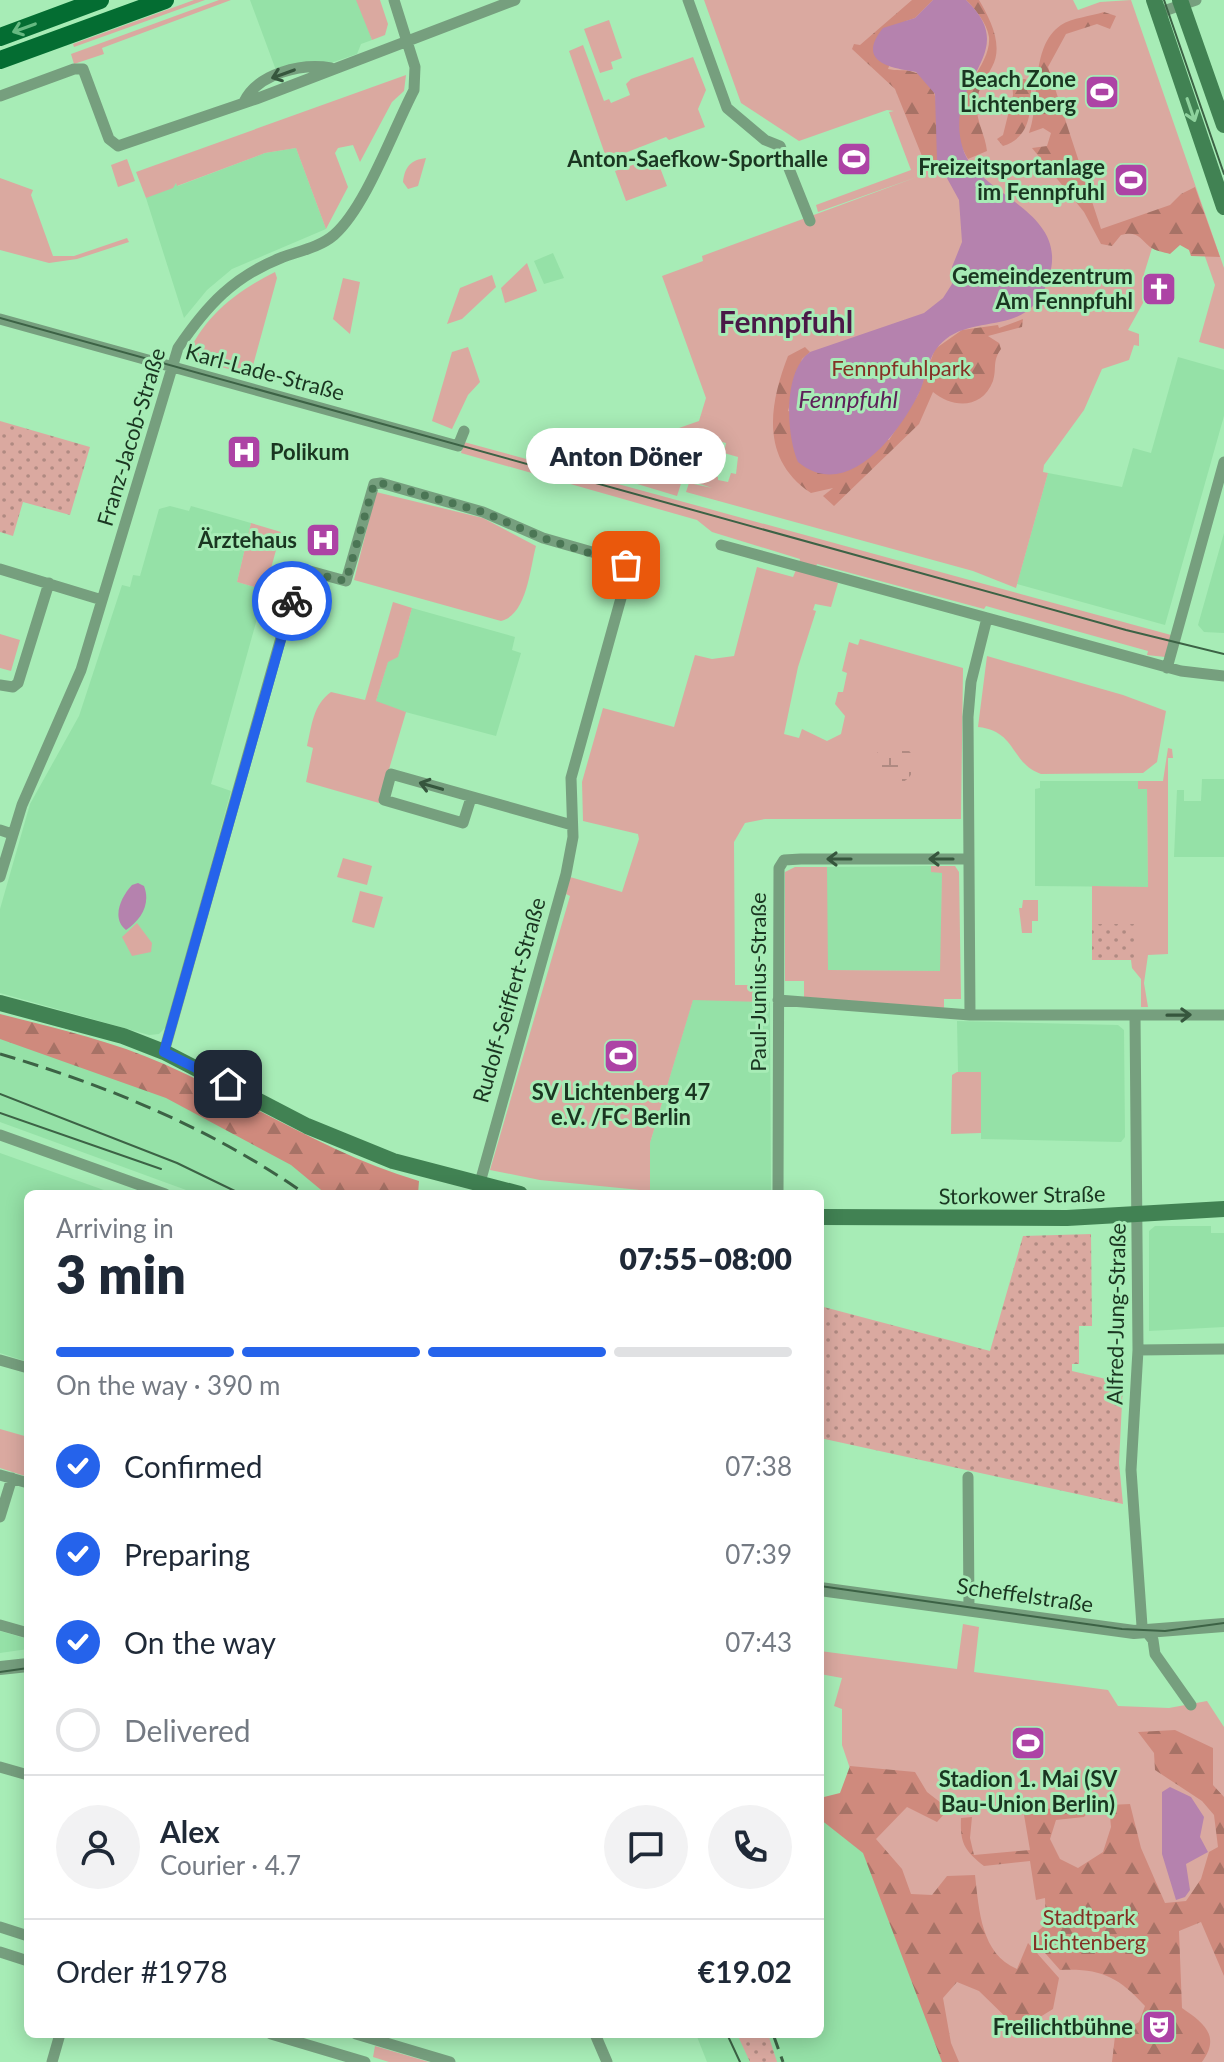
<!DOCTYPE html>
<html lang="en">
<head>
<meta charset="utf-8">
<style>
	:root { --surface:#fff; --page:#f2f2f3; --text:#1f2937; --muted:#747a83; --line:#e0e1e3; --accent:#2563eb }
	body { margin:0; font-family:Lato,sans-serif; background:var(--page); color:var(--text); height:100vh; display:flex; flex-direction:column; font-size:30px; white-space:nowrap }
	* { box-sizing:border-box; margin:0 }
	p { font-size:26px; color:var(--muted) }
	.icon { flex:none; width:44px; height:44px; fill:none; stroke:currentColor; stroke-width:2; stroke-linecap:round; stroke-linejoin:round }
	.map { position:relative; flex:1; overflow:hidden }
	.side { position:absolute; left:24px; top:1190px; width:800px; height:848px; display:flex; flex-direction:column; background:var(--surface); border-radius:12px; box-shadow:0 4px 20px #0003 }
	.side>* { flex:none }
	.pin { position:absolute; display:grid; place-items:center; width:68px; height:68px; color:#fff; margin:-34px; border-radius:16px; box-shadow:0 4px 12px #0006 }
	.courier { position:absolute; display:grid; place-items:center; width:80px; height:80px; margin:-40px; border:6px solid #2563eb; border-radius:50%; background:#fff; color:#222; box-shadow:0 2px 10px #0007 }
	.bubble { position:absolute; height:56px; border-radius:28px; background:var(--surface); box-shadow:0 4px 20px #0003; font-size:26px; font-weight:800; line-height:56px; text-align:center }
	.summary em { font-style:normal; font-weight:800 }
	.summary div { display:flex; flex-direction:column-reverse }
	.summary { display:flex; align-items:center; justify-content:space-between; height:136px; padding:0 32px }
	h1 { font-size:52px; font-weight:800; line-height:60px }
	.bar { display:grid; grid-template-columns:repeat(4,1fr); gap:12px 8px; align-content:center; height:96px; padding:0 32px }
	.bar i { height:10px; border-radius:6px; background:var(--line) }
	.bar .on { background:var(--accent) }
	.bar p { grid-column:span 4 }
	.line { display:flex; align-items:center; gap:20px; padding:0 32px; border-top:2px solid var(--line) }
	.line div { flex:1 }
	.round { display:grid; place-items:center; flex:none; width:84px; height:84px; border-radius:42px; background:var(--page) }
	ol { padding:0 32px; list-style:none }
	li { display:flex; align-items:center; gap:24px; height:88px }
	li p { margin-inline-start:auto }
	li .icon { padding:8px; border-radius:50%; background:var(--accent); color:#fff; stroke-width:4 }
	li:last-child { color:var(--muted) }
	li i { width:44px; height:44px; border:4px solid var(--line); border-radius:50% }
	.map>svg:first-child { display:block }
</style>
</head>
<body>
<div class="map">
<svg width="1224" height="2062" viewBox="0 0 1224 2062">
	<defs>
		<pattern id="forest-firs" width="22" height="20" patternUnits="userSpaceOnUse" patternTransform="scale(2)"><rect width="22" height="20" fill="#cf8a7d"/><path d="M5 1l3.5 6h-7zM16 11l3.5 6h-7z" fill="#a77266"/></pattern>
		<pattern id="wetland-marsh" width="20" height="14" patternUnits="userSpaceOnUse" patternTransform="scale(2)"><rect width="20" height="14" fill="#daa9a0"/><path d="M1 5h8M5 5V1M11 12h8M15 12V8" fill="none" stroke="#b08a82"/></pattern>
		<pattern id="garden-dots" width="8" height="8" patternUnits="userSpaceOnUse" patternTransform="scale(2)"><rect width="8" height="8" fill="#daa9a0"/><path d="M2 2h.1M6 6h.1" fill="none" stroke="#b08a82" stroke-width="1.8" stroke-linecap="round"/></pattern>
	</defs>
	<rect width="100%" height="100%" fill="#a7ecb6"/>
	<!-- built -->
	<path fill="#95e1a7" d="M250 0H358L372 40 361 44 357 54 328 64 277 73Z
		M296 148 326 229 232 269 207 290 184 318 146 198 176 183 178 186 265 153Z
		M553 253 564 278 544 284 534 261Z
		M1178 357 1224 370V416L1165 625 1017 584 1048 473 1122 487 1133 448 1151 453Z
		M170 506 189 511 191 506 251 523 237 582 265 590 211 784 231 791 167 1026 159 1034 149 1035 0 993V909L30 804 79 716 122 585 130 587 133 575 140 576 159 509Z
		M1224 533V633L1204 632 1198 625Z
		M412 608 515 637 512 650 521 653 496 736 379 705 376 701 388 661 398 656Z
		M1202 779H1224V857H1174L1177 790H1184V801H1201Z
		M1040 781H1138V788L1147 789 1148 887 1035 886V789L1040 788Z
		M931 866 932 872H942L941 971 827 970V867Z
		M693 999 770 1002 771 1194H650V1143Z
		M957 1021 1118 1025 1124 1030 1125 1137 1121 1142 981 1139V1072H958Z
		M0 1026 91 1048 368 1194H197L0 1122Z
		M0 1153 115 1194H28V1362L0 1353Z
		M1155 1226H1211V1233H1224V1327L1149 1331V1231Z
		M0 1631 28 1639V1649L0 1653Z
		M855 1807 950 2062H707L696 2034H820V1811Z"/>
	<!-- green -->
	<path fill="#daa9a0" d="M194 0H205L74 47 73 44Z
		M219 0H231L102 48 104 54 74 64 71 54Z
		M356 0H380L388 24 385 35 372 40Z
		M704 0H1073L1078 10 1100 2 1131 0 1224 268V349L1199 342 1215 285 1196 231 1152 248 1144 274 1143 303 1128 330 1139 334V346L1134 345 1129 360 1102 369 1084 410 1044 465 1043 472 1048 473 1016 588 973 571 686 492 689 483 712 488 691 481 696 464 699 466 697 478 701 479 705 466 706 474 718 477V480L728 482 731 473 736 474 738 457 724 453 726 443 695 435 692 443 687 441 679 465 686 468 677 496 581 467 582 462 699 421 706 398 662 276 703 261 702 256 917 177 818 212 816 205 911 170 889 112 894 111 887 110 799 141 741 103Z
		M609 20 622 58 611 62 613 69 600 73 584 29Z
		M583 45 604 101 609 99 611 103 630 95 626 84 631 79 693 57 706 90 698 109 705 127 669 140 666 137 607 160 569 51Z
		M406 75 404 91 392 102 360 162 353 145 338 148 335 153 348 187 326 229 296 148 265 153 177 186 176 183 173 188 146 198 136 172Z
		M656 157 667 186 626 201 615 171Z
		M426 158 418 186 408 189 403 182C405 166 411 160 426 158Z
		M127 159 135 181 118 187 111 165Z
		M0 178 33 190 31 195 53 256H74L127 238 129 242 77 259 49 263 0 250Z
		M527 263 537 291 505 303 501 288Z
		M275 272 277 278 252 369 261 372 259 377 187 358C201 318 238 290 275 272Z
		M492 275 496 287 462 319 447 324 460 288Z
		M343 278 360 282 350 334 333 319Z
		M468 347 480 382 468 395 452 429 432 421 452 352Z
		M464 442 1171 635 1165 657 1147 655 1148 651 986 606 984 609 817 564 815 569 799 564 800 559 712 532 697 520 461 453Z
		M376 492 483 518 536 546C530 568 527 615 501 621L354 580Z
		M251 523 281 532 265 590 237 582Z
		M757 567 793 577 796 570 838 583 831 607 815 604 813 610 816 611 798 667 784 734 799 738 802 729 827 741 841 734 845 716 835 704 838 692H843L847 673 842 671 849 642 858 645 860 639 963 668 961 819H765L745 823 734 842 735 985H770L763 991V1002L693 1000 650 1143V1191L540 1180 490 1170 570 896 566 894 570 877 622 892 639 839 638 834 583 821 582 782 603 708 674 727 695 655 712 659 734 656Z
		M393 602 412 608 398 657 388 662 376 701 406 712 379 803 306 782 313 748 307 746C312 725 313 705 331 692L365 700Z
		M0 634 20 640 11 671 0 668Z
		M987 656 1123 695 1166 711 1157 762 1143 773 1041 774C1010 763 1017 731 978 727Z
		M1168 748 1172 749 1173 758H1168V954L1148 955 1144 983 1148 1007H1141V979L1132 968 1131 960H1092V886L1148 887 1147 789H1138V781H1163Z
		M343 858 372 866 367 885 337 877Z
		M931 866H955L959 872 961 999H944V1008L804 997V981H785V872L795 867H827L828 970 940 971 942 873 931 872Z
		M360 891 383 897 374 928 352 922Z
		M1023 900H1038V921H1032V933H1022L1019 908H1022Z
		M137 923 152 943 151 952 132 956 122 937Z
		M957 1072H981V1133L951 1134 952 1075Z
		M0 1429 28 1437V1477L0 1468Z
		M963 1624 979 1627 974 1672 1108 1690 1118 1706 1169 1708 1207 1701 1224 1727V2062H950L842 1745V1709L834 1706 842 1678 820 1674V1651L957 1669Z
		M375 2046 429 2062H389L373 2057Z"/>
	<!-- forest -->
	<path fill="url(#forest-firs)" d="M912 0H933L915 18 906 21 888 69C896 71 905 69 913 72 952 82 929 143 942 169L928 171 895 89 852 49 854 44 860 45Z
		M966 0H979C990 19 1004 45 992 67 986 79 978 87 977 102 975 120 985 133 987 151L968 159C934 102 992 73 989 37 987 23 975 9 966 0Z
		M1104 12 1116 16 1110 29 1097 24 1066 34 1048 67 1101 229 1170 205 1181 194 1195 187 1220 257 1191 256 1189 250 1180 245 1170 254C1164 252 1155 251 1150 247 1139 238 1138 231 1121 235L1112 246 1101 244 1084 212 1032 148 1047 146 1051 133 1043 128 1029 133C1041 102 1029 47 1061 25 1072 18 1091 16 1104 12Z
		M1025 79 1031 83C1031 109 1032 137 1003 146L997 139 1003 135 1013 95 1012 80Z
		M1023 319 1022 327 988 336 999 343 1001 349C992 361 997 369 993 381 982 410 952 408 933 392L919 424 834 506 823 496 833 488 811 493C760 459 769 405 788 356L805 347 810 352 802 359 788 411 889 440 918 395 935 349 962 330 998 325 999 328Z
		M0 1014C55 1028 112 1041 164 1064 250 1102 328 1154 419 1181L418 1194H326L291 1165 166 1098 0 1039Z
		M1175 1730 1213 1748V1785L1224 1797V1976L1201 1922 1179 1931 1182 2008C1204 2023 1221 2036 1202 2062H1112L1115 2036 1139 2022 1145 2006C1118 1976 1099 1968 1060 1970L1031 1937 1046 1924 1045 1898 1036 1900 1030 1861 984 1866C964 1850 960 1843 961 1818L972 1817 970 1838 974 1855 1030 1850 1024 1815 1027 1810 1093 1806 1084 1817 1056 1820 1050 1839 1060 1859 1078 1868 1103 1852 1111 1827 1109 1805 1130 1804 1141 1848 1165 1903 1186 1901 1201 1879 1209 1852 1218 1847 1214 1815 1202 1801 1155 1770 1154 1753 1138 1732Z
		M850 1766 915 1772 927 1792 945 1806V1813L937 1822 907 1807 876 1839 902 1869 911 1894 932 1895 947 1876 975 1875C979 1910 981 1954 1017 1969L1028 1943 1059 1978 1053 2009 1019 2030 979 1991 957 1982 943 1998 951 2043 959 2062H942L863 1853 820 1819V1798L840 1793Z"/>
	<!-- wetland -->
	<path fill="url(#wetland-marsh)" d="M874 764a20 20 0 1 1 40 0a20 20 0 1 1-40 0Z"/>
	<!-- garden -->
	<path fill="url(#garden-dots)" d="M0 421 90 447 70 515 23 502 13 536 0 532Z
		M1092 924H1135V960H1092Z
		M1091 1234 1092 1326H1079V1364H1072V1371L1123 1383 1119 1463 1123 1504 820 1438V1306L990 1351 1023 1236Z
		M737 2034H768L777 2062H750Z"/>
	<!-- water -->
	<path fill="#b582ae" d="M933 0H966C1024 55 941 78 963 149 978 196 1070 210 1049 277 1031 338 980 313 946 339 926 354 928 377 917 397 896 437 846 502 798 462 786 435 783 371 810 352L924 313 943 298 952 284V267L962 242 959 200 937 160 935 94 916 72C892 68 855 63 883 28L915 18Z
		M138 883 144 886C151 904 141 920 126 930 111 918 121 897 132 885Z
		M1170 1787 1191 1797 1204 1817 1200 1837 1208 1852 1186 1864 1190 1890 1185 1897 1176 1900 1162 1854V1792Z"/>
	<g fill="none" stroke-linecap="round" stroke-linejoin="round">
		<!-- minor -->
		<path stroke="#769f7e" stroke-width="11" d="M688 0 727 108 765 140 780 146 810 221
			M1158 13 1196 0
			M0 96 74 69H83L109 139 118 146 256 99 515 0
			M244 102C258 73 302 63 331 68
			M0 319 458 446 464 431
			M721 545 1181 671 1224 676
			M0 569 102 600
			M1167 668 1224 462
			M0 685 13 687 18 683 49 583
			M471 798 463 823 384 800 391 774 572 825
			M0 830 12 834
			M0 877 22 805 81 670 178 348C207 305 234 276 283 257 300 251 320 247 334 235 366 207 393 130 414 90L415 67 394 0
			M778 1000 970 1015H1224
			M970 1015 968 717 971 682 987 618
			M1135 1016 1138 1350 1131 1470 1142 1626 1153 1640 1155 1654 1191 1705
			M164 1052 299 574 306 570 346 581 374 484 381 483 483 512 543 538 620 560 626 565 628 573 571 778 573 837 566 874 479 1186
			M0 1135 165 1194
			M778 1194 779 868 784 860 801 859H968
			M1138 1350 1224 1349
			M0 1360 28 1368
			M0 1475 28 1483
			M968 1477 969 1610
			M0 1517 12 1478
			M0 1625 28 1633
			M0 1767 28 1775
			M0 1927 28 1936
			M0 1952 28 1961
			M271 2034 365 2062
			M356 2034 450 2062
			M595 2034 607 2062
			M52 2062 60 2034"/>
		<!-- tertiary -->
		<path stroke="#769f7e" stroke-width="14" d="M820 1589 1134 1632 1224 1625
			M0 1668 28 1665"/>
		<!-- secondary -->
		<path stroke="#418253" stroke-width="16" d="M1154 0 1224 207
			M1180 0 1224 125
			M0 1003 123 1036 164 1052 307 1126 393 1161 520 1194
			M820 1217 1067 1218 1224 1209"/>
		<!-- primary -->
		<path stroke="#046d32" stroke-width="18" d="M0 37 100 0
			M0 60 165 0"/>
		<!-- tram -->
		<path stroke="#3c6245" stroke-width="2" d="M1164 0 1224 174
			M0 318 1126 630 1224 654
			M0 1094 177 1163 241 1194
			M0 1113 161 1169
			M820 1586 1122 1629 1165 1631 1224 1623
			M0 1672 28 1668
			M727 2034 740 2062"/>
		<!-- rail -->
		<path stroke="#3c6245" stroke-width="3" stroke-dasharray="16 8" stroke-linecap="butt" d="M0 1054C106 1085 215 1130 305 1194
			M773 2034 783 2062"/>
	</g>
	<!-- one-way arrows -->
	<defs><path id="oneway-shaft" d="M-6 0H5M1.5-3L5.5 0L1.5 3" fill="none" stroke-width="1.6" stroke-linecap="round" stroke-linejoin="round" transform="scale(2)"/></defs>
	<use stroke="#66b981" href="#oneway-shaft" transform="translate(24 28) rotate(160)"/>
	<g stroke="#36563d">
		<use href="#oneway-shaft" transform="translate(283 74) rotate(160)"/>
		<use href="#oneway-shaft" transform="translate(431 786) rotate(-164)"/>
		<use href="#oneway-shaft" transform="translate(839 859) rotate(-180)"/>
		<use href="#oneway-shaft" transform="translate(941 859) rotate(-180)"/>
		<use href="#oneway-shaft" transform="translate(1179 1015) rotate(-1)"/>
	</g>
	<use stroke="#8ed29d" href="#oneway-shaft" transform="translate(1191 110) rotate(71)"/>
	<g fill="none" stroke-linecap="round" stroke-linejoin="round">
		<!-- done -->
		<path stroke="#4b7655" stroke-width="8" stroke-dasharray="0 14.4" d="M292 601 302 571 346 581 374 484 381 483 483 512 543 538 626 565"/>
		<!-- route -->
		<path stroke="#2563eb" stroke-width="10" d="M228 1084 164 1052 292 601"/>
	</g>
	<!-- icons -->
	<defs>
		<g id="stadium-square" transform="scale(1.8)"><rect x="-9" y="-9" width="18" height="18" rx="4" fill="#ad43a5" stroke="#a7ecb6"/><path d="M0-5a6.5 5 0 1 0 0 10a6.5 5 0 1 0 0-10ZM-3.5-1.8h7v3.6h-7Z" fill="#fff"/></g>
		<g id="church-square" transform="scale(1.8)"><rect x="-9" y="-9" width="18" height="18" rx="4" fill="#ad43a5" stroke="#a7ecb6"/><path d="M-1.2-6h2.4v3.5h3.3v2.4h-3.3V6h-2.4V-.1h-3.3v-2.4h3.3Z" fill="#fff"/></g>
		<g id="hospital-square" transform="scale(1.8)"><rect x="-9" y="-9" width="18" height="18" rx="4" fill="#ad43a5" stroke="#a7ecb6"/><path d="M-5-5h3v3.5h4V-5h3V5h-3V1.5h-4V5h-3Z" fill="#fff"/></g>
		<g id="theatre-square" transform="scale(1.8)"><rect x="-9" y="-9" width="18" height="18" rx="4" fill="#ad43a5" stroke="#a7ecb6"/><path d="M-5-5.5Q0-4 5-5.5V0Q5 5 0 6Q-5 5-5 0ZM-3.3-2.5H-1v1.5H-3.3ZM1-2.5H3.3v1.5H1ZM-2.8 1Q0 5.5 2.8 1Z" fill="#fff"/></g>
	</defs>
	<g fill-rule="evenodd">
		<use href="#stadium-square" x="1102" y="92"/>
		<use href="#stadium-square" x="854" y="159"/>
		<use href="#stadium-square" x="1131" y="180"/>
		<use href="#church-square" x="1159" y="289"/>
		<use href="#hospital-square" x="244" y="452"/>
		<use href="#hospital-square" x="323" y="540"/>
		<use href="#stadium-square" x="621" y="1056"/>
		<use href="#stadium-square" x="1028" y="1743"/>
		<use href="#theatre-square" x="1159" y="2027"/>
	</g>
	<g text-anchor="middle" stroke-width="6" stroke-linejoin="round" paint-order="stroke">
		<!-- poi labels -->
		<g font-size="22" font-weight="bold" fill="#1a3621" stroke="#a7ecb6" text-anchor="end">
			<text x="1076" y="87">Beach Zone<tspan x="1076" dy="25">Lichtenberg</tspan></text>
			<text x="828" y="167">Anton-Saefkow-Sporthalle</text>
			<text x="1105" y="175">Freizeitsportanlage<tspan x="1105" dy="25">im Fennpfuhl</tspan></text>
			<text x="1133" y="284">Gemeindezentrum<tspan x="1133" dy="25">Am Fennpfuhl</tspan></text>
			<text x="270" y="460" text-anchor="start">Polikum</text>
			<text x="297" y="548">Ärztehaus</text>
			<text x="621" y="1100" text-anchor="middle">SV Lichtenberg 47<tspan x="621" dy="25">e.V. /FC Berlin</tspan></text>
			<text x="1028" y="1787" text-anchor="middle">Stadion 1. Mai (SV<tspan x="1028" dy="25">Bau-Union Berlin)</tspan></text>
			<text x="1133" y="2035">Freilichtbühne</text>
		</g>
		<!-- park labels -->
		<g font-size="22" fill="#843125" stroke="#a7ecb6">
			<text x="901" y="376">Fennpfuhlpark</text>
			<text x="1089" y="1925">Stadtpark<tspan x="1089" dy="25">Lichtenberg</tspan></text>
		</g>
		<!-- street labels -->
		<g font-size="22" fill="#1a3621" stroke="#a7ecb6">
			<text transform="translate(265 372) rotate(15)" y="8">Karl-Lade-Straße</text>
			<text transform="translate(131 437) rotate(-73)" y="8">Franz-Jacob-Straße</text>
			<text transform="translate(758 982) rotate(-90)" y="8">Paul-Junius-Straße</text>
			<text transform="translate(509 1000) rotate(-74)" y="8">Rudolf-Seiffert-Straße</text>
			<text transform="translate(1022 1195) rotate(-1)" y="8">Storkower Straße</text>
			<text transform="translate(1116 1314) rotate(-89)" y="8">Alfred-Jung-Straße</text>
			<text transform="translate(1025 1595) rotate(8)" y="8">Scheffelstraße</text>
		</g>
		<!-- water labels -->
		<g font-size="24" font-style="italic" fill="#5e2059" stroke="#a7ecb6">
			<text x="848" y="408">Fennpfuhl</text>
		</g>
		<!-- district labels -->
		<g font-size="30" font-weight="bold" fill="#4a1847" stroke="#a7ecb6">
			<text x="786" y="333">Fennpfuhl</text>
		</g>
	</g>
</svg>
<div class="pin" style="left:626px;top:565px;background:#ea580c"><svg class="icon" aria-label="bag" viewBox="0 0 24 24"><path d="M5 8h14l-1 12H6zM9 8a3 3 0 0 1 6 0"/></svg></div>
<div class="pin" style="left:228px;top:1084px;background:#1f2937"><svg class="icon" aria-label="home" viewBox="0 0 24 24"><path d="M3 11l9-7 9 7M6 9v11h12V9"/></svg></div>
<div class="courier" style="left:292px;top:601px"><svg class="icon" aria-label="bike" viewBox="0 0 24 24"><circle cx="6" cy="16" r="4"/><circle cx="18" cy="16" r="4"/><path d="M6 16l4-8h5l3 8M10 8l3 8H6M13 5h3"/></svg></div>
<div class="bubble" style="left:526px;top:428px;width:200px">Anton Döner</div>
<section class="side">
<div class="summary"><div><h1>3 min</h1><p>Arriving in</p></div><em>07:55–08:00</em></div>
<div class="bar"><i class="on"></i><i class="on"></i><i class="on"></i><i></i><p>On the way · 390 m</p></div>
<ol>
<li><svg class="icon" aria-label="check" viewBox="0 0 24 24"><path d="M5 12l5 5 9-10"/></svg>Confirmed<p>07:38</p></li>
<li><svg class="icon" aria-label="check" viewBox="0 0 24 24"><path d="M5 12l5 5 9-10"/></svg>Preparing<p>07:39</p></li>
<li><svg class="icon" aria-label="check" viewBox="0 0 24 24"><path d="M5 12l5 5 9-10"/></svg>On the way<p>07:43</p></li>
<li><i></i>Delivered</li>
</ol>
<div class="line" style="height:144px"><a class="round"><svg class="icon" aria-label="person" viewBox="0 0 24 24"><circle cx="12" cy="8" r="4"/><path d="M4 21q1-7 8-7t8 7"/></svg></a><div><b>Alex</b><p>Courier · 4.7</p></div><a class="round"><svg class="icon" aria-label="chat" viewBox="0 0 24 24"><path d="M4 5h16v11H9l-5 4z"/></svg></a><a class="round"><svg class="icon" aria-label="phone" viewBox="0 0 24 24"><path d="M5 4h4l2 5-3 2q2 4 5 5l2-3 5 2v4C11 20 4 13 5 4z"/></svg></a></div>
<div class="line" style="height:104px"><div>Order #1978</div><b>€19.02</b></div>
</section>
</div>
</body>
</html>
